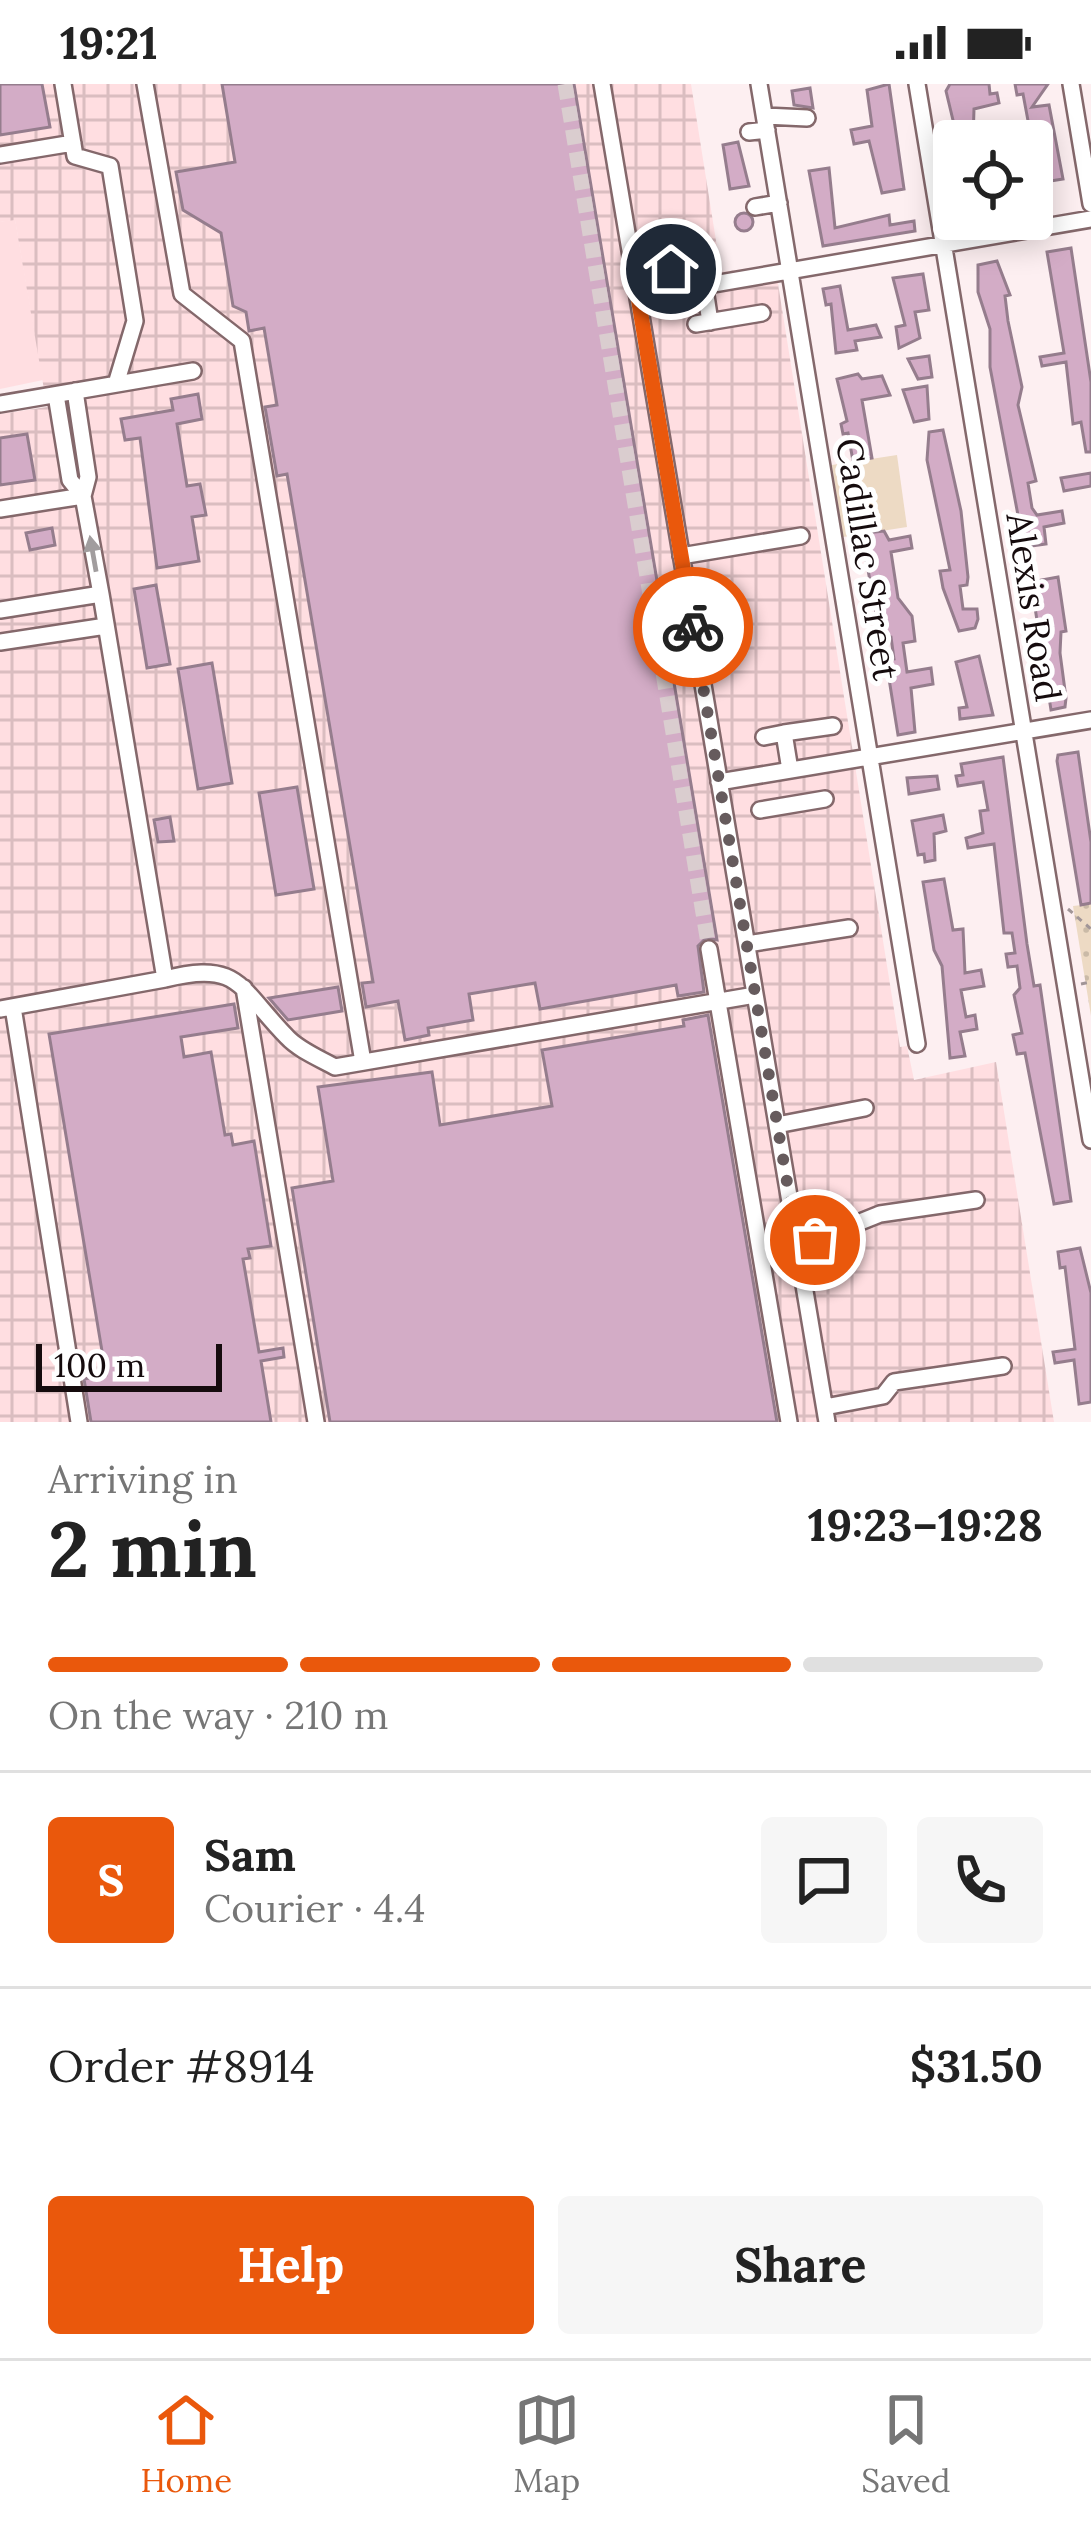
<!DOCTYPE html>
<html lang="en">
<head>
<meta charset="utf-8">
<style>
	:root { --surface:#fff; --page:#f6f6f6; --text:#222; --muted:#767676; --line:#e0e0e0; --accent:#ea580c }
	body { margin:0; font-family:Lora,serif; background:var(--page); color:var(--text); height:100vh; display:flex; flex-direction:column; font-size:45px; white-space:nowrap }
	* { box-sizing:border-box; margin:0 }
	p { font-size:39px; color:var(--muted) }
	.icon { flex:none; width:66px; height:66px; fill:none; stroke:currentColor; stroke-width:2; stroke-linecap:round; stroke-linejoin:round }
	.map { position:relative; height:1338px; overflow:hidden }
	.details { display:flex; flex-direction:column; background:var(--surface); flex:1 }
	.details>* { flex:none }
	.buttons { position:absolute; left:933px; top:36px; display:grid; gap:24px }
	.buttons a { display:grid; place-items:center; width:120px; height:120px; border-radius:12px; background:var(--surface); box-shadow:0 6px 30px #0003; font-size:60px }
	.scale { position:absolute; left:36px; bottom:30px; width:186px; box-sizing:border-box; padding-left:12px; border:6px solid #150b0d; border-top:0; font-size:33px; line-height:42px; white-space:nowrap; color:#150b0d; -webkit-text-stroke:9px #fff; paint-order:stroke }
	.pin { position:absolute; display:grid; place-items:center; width:102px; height:102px; color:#fff; margin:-51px; border:6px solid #fff; border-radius:50%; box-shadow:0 3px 12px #0007 }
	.courier { position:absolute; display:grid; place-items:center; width:120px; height:120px; margin:-60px; border:9px solid #ea580c; border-radius:50%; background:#fff; color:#222; box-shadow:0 3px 15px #0007 }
	.summary em { font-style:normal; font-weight:700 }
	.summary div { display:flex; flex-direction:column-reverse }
	.summary { display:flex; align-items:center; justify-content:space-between; height:204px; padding:0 48px }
	h1 { font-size:78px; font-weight:700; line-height:90px }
	.bar { display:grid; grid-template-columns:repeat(4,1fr); gap:18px 12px; align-content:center; height:144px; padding:0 48px }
	.bar i { height:15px; border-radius:9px; background:var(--line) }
	.bar .selected { background:var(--accent) }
	.bar p { grid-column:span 4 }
	.line { display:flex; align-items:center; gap:30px; padding:0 48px; border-top:3px solid var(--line) }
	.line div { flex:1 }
	.round { display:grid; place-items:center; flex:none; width:126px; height:126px; border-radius:12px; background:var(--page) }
	.cta { display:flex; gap:24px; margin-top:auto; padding:24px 48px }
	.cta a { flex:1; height:138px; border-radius:12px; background:var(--accent); color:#fff; font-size:48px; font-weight:700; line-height:138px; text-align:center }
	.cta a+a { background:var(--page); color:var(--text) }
	.status { display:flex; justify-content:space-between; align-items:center; height:84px; padding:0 60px; background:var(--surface); direction:ltr }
	.status svg { height:33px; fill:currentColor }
	.tabs { display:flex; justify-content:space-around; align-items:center; height:168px; border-top:3px solid var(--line); background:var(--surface); font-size:33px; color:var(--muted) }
	.tabs a { display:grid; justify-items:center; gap:6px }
	.tabs .selected { color:var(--accent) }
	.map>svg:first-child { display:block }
</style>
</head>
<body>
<div class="status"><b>19:21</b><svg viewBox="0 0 49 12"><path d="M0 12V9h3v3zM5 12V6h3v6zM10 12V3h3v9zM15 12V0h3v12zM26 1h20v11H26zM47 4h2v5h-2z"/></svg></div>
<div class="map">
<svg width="1091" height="1338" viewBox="0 0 1091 1338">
	<defs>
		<pattern id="industrial-grid" width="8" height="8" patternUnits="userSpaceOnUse" patternTransform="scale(3)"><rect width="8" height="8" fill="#ffdee1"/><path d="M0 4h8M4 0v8" fill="none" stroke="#dabdc0"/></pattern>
		<pattern id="park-dots" width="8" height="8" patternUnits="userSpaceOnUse" patternTransform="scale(3)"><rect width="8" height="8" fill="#eddac4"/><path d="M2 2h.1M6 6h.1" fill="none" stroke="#cabaa7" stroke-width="1.8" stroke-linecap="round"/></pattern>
	</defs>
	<rect width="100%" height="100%" fill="#fdeff1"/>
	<!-- built -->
	<path fill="#ffdee1" d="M15 135 43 296 0 305V138Z"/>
	<!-- industrial -->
	<path fill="url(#industrial-grid)" d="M0 0H691L721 188 775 181 900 963 907 962 914 996 996 978 1054 1338H0V330L47 323 15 136 0 138Z"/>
	<!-- grass -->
	<path fill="#eddac4" d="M897 371 907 443 843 453 832 381Z"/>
	<!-- park -->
	<path fill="url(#park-dots)" d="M1091 820V932L1073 822Z"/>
	<!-- building -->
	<path fill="#d3acc6" stroke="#957d8d" stroke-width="3" d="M0 0H42L50 43 0 51Z
		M222 0H574L717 856 706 854 698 862 704 908 678 912 676 901 540 925 535 899 469 910 473 936 428 944 429 951 405 956 398 917 366 923 362 899 373 898 287 390 277 392 265 323 277 321 264 244 249 247 246 228 233 222 221 149 183 126 176 88 235 78Z
		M889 0 904 105 882 109 869 57 854 60 851 46 872 42 867 6Z
		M950 0H989L990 10 997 9 999 19 974 25 973 57H958L946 7Z
		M1015 0H1048L1032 23 1049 21 1063 95 1038 99 1037 59 1032 58 1023 10 1017 11Z
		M810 4 813 24 794 21 792 7Z
		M738 58 749 102 730 105 723 61Z
		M829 84 835 144 889 131 890 141 914 137 915 147 823 162 809 87Z
		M735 138a9 9 0 1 1 18 0a9 9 0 1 1-18 0Z
		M1071 164 1091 298V368H1086L1081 338 1073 340 1066 278 1042 282 1040 273 1064 269 1047 168Z
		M997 177 1010 211 1005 212 1008 237 1022 303 1018 321 1036 397 1028 399 1032 424 1037 431 1062 427 1064 439 1044 443 1046 460 1024 463 990 283V245L978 208V181Z
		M923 190 929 226 915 228 920 254 899 264 896 243 905 241 893 194Z
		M840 202 848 246 876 241 881 253 855 257 857 266 836 269 831 220 826 221 823 205Z
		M929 272 932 293 918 295 908 275Z
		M858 290 862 295 882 292 890 311 862 316 872 374 853 377 848 349 843 350 841 340 847 337 837 295Z
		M927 302 929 335 914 338 903 306Z
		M198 310 202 335 177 340 187 402 200 400 206 431 192 433 199 477 157 484 140 354 125 356 121 335 173 326 171 315Z
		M943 346 961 427 968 493 967 501 960 502 963 525H977L978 535 975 544 959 547 943 504 940 487 950 486 927 376 929 348Z
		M27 350 35 396 0 401V354Z
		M1091 389V402L1064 407 1061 394Z
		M52 444 55 461 30 466 26 449Z
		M884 447 889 456 910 452 912 464 891 468 898 514 912 532 915 557 903 559 907 588 931 584 933 600 911 604 915 648 898 651 886 576 894 575 891 553 880 551 866 475V449Z
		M1058 493 1066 547 1061 548 1060 569 1066 614 1065 623 1051 626 1031 498Z
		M156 501 170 580 147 584 134 505Z
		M979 572 993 631 960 635 959 624 967 623 956 578Z
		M212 579 232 699 198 705 178 585Z
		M1078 668 1091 758V819L1081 821 1057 677 1058 671Z
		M1003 673 1027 860 1034 902 1040 901 1071 1117 1054 1120 1025 969 1017 970 1013 951 1022 949 1014 911 1020 904 1017 882 1008 883 1006 870 1015 869 1012 849H1004L994 760 968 764 966 754 983 749 980 727 988 726 983 698 958 702 956 692 963 691 961 680Z
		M937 692 939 705 909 710 907 694Z
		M297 703 314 805 276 811 259 709Z
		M943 731 946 747 934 750 935 776 925 778 924 770 918 771 912 737Z
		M170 733 174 757 158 758 154 736Z
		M944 795 953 846 963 845 965 889 981 886 984 902 961 906 966 933 975 931 977 945 960 948 965 972 950 974 942 882 934 866 923 798Z
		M338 903 342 927 288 936 269 914Z
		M234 920 238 944 181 953 184 973 211 968 225 1051 231 1050 233 1061 254 1057 271 1162 248 1165 250 1174 243 1175 259 1268 283 1264 284 1273 261 1277 271 1338H91L84 1295 106 1291 49 950Z
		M708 931 777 1338H330L292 1104 333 1097 318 1003 432 988 440 1041 552 1022 542 966 684 942 683 936Z
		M1080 1164 1091 1209V1318L1079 1320 1074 1276 1055 1279 1053 1268 1075 1265 1065 1183 1060 1184 1058 1168Z"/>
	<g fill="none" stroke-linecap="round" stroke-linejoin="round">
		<!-- minor-tunnel -->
		<path stroke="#dacdcf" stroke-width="15" stroke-dasharray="15 8" stroke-linecap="butt" d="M565 0 709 865"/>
		<!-- minor casing -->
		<g stroke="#84686b" stroke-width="20">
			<path id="minor" d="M63 0 75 72 110 82 135 237 116 300
				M145 0 182 210 242 257 363 978
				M602 0 827 1338
				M759 0 917 960
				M917 0 1091 1056
				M1071 0 1091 120
				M765 32 807 34
				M749 48 767 46
				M0 71 73 59
				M755 123 779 119
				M701 179 710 238
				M671 185 676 206
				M638 213 1091 135
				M696 240 762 229
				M56 311 70 396 83 412
				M0 320 193 287
				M0 425 83 412
				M681 472 801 452
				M101 510 165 895C240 876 239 904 287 953 299 966 319 974 335 983L755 911
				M0 526 101 510 83 412 88 393 75 307
				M0 558 106 542
				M784 649 833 642
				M764 653 784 649 790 686
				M719 698 1091 636
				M760 726 825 715
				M747 860 849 844
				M709 865 789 1338
				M244 904 316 1338
				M13 923 79 1338
				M0 925 165 895
				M777 1041 865 1024
				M798 1163 880 1130 976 1116
				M825 1323 883 1312 894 1298 1003 1282"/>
		</g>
		<!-- path -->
		<path stroke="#a19597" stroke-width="3" stroke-dasharray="6 6" stroke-linecap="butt" d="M1068 825 1091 845
			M1081 900 1091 898"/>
		<!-- minor -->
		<use href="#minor" stroke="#fff" stroke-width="15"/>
	</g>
	<!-- one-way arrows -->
	<defs><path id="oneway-solid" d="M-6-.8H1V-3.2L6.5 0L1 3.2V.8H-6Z" transform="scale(3)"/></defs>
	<use fill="#a19d9e" href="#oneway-solid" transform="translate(93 470) rotate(-100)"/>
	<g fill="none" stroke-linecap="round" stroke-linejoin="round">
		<!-- done -->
		<path stroke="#665b5d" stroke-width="12" stroke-dasharray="0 21.6" d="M693 543 798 1163 815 1156"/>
		<!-- route -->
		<path stroke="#ea580c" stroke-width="15" d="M671 185 676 206 638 213 693 543"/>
	</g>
	<g text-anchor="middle" stroke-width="10" stroke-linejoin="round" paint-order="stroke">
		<!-- street labels -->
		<g font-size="36" fill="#150b0d" stroke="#fff">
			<text transform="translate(868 475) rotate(81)" y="13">Cadillac Street</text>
			<text transform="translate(1034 523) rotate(81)" y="13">Alexis Road</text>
		</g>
	</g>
</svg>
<div class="buttons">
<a><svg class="icon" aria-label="locate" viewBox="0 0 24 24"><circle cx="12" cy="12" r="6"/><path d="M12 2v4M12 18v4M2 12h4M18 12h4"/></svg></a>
</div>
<div class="scale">100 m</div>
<div class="pin" style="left:815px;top:1156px;background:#ea580c"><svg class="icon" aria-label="bag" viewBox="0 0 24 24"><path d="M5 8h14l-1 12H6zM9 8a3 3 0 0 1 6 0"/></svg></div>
<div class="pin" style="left:671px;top:185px;background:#1f2937"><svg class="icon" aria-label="home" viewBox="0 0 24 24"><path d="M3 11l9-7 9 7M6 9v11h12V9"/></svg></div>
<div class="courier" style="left:693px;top:543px"><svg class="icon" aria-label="bike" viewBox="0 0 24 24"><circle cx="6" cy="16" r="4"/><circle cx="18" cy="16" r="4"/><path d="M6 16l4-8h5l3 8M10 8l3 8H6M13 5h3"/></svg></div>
</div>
<section class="details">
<div class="summary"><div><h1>2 min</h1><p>Arriving in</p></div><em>19:23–19:28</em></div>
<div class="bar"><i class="selected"></i><i class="selected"></i><i class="selected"></i><i></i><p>On the way · 210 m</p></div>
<div class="line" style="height:216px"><b class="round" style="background:var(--accent);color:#fff">S</b><div><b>Sam</b><p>Courier · 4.4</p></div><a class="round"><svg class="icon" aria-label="chat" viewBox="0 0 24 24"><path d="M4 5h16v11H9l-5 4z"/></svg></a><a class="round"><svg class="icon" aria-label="phone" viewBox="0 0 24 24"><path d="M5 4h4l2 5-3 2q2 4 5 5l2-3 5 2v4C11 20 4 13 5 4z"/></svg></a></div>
<div class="line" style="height:156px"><div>Order #8914</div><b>$31.50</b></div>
<div class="cta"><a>Help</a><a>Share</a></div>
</section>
<nav class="tabs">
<a class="selected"><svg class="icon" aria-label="home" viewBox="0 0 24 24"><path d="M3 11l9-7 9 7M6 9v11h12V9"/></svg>Home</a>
<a><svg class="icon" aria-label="map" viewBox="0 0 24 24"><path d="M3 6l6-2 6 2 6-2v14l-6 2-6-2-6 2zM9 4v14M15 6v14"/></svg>Map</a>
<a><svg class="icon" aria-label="saved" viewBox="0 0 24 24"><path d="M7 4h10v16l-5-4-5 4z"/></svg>Saved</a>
</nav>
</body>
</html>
